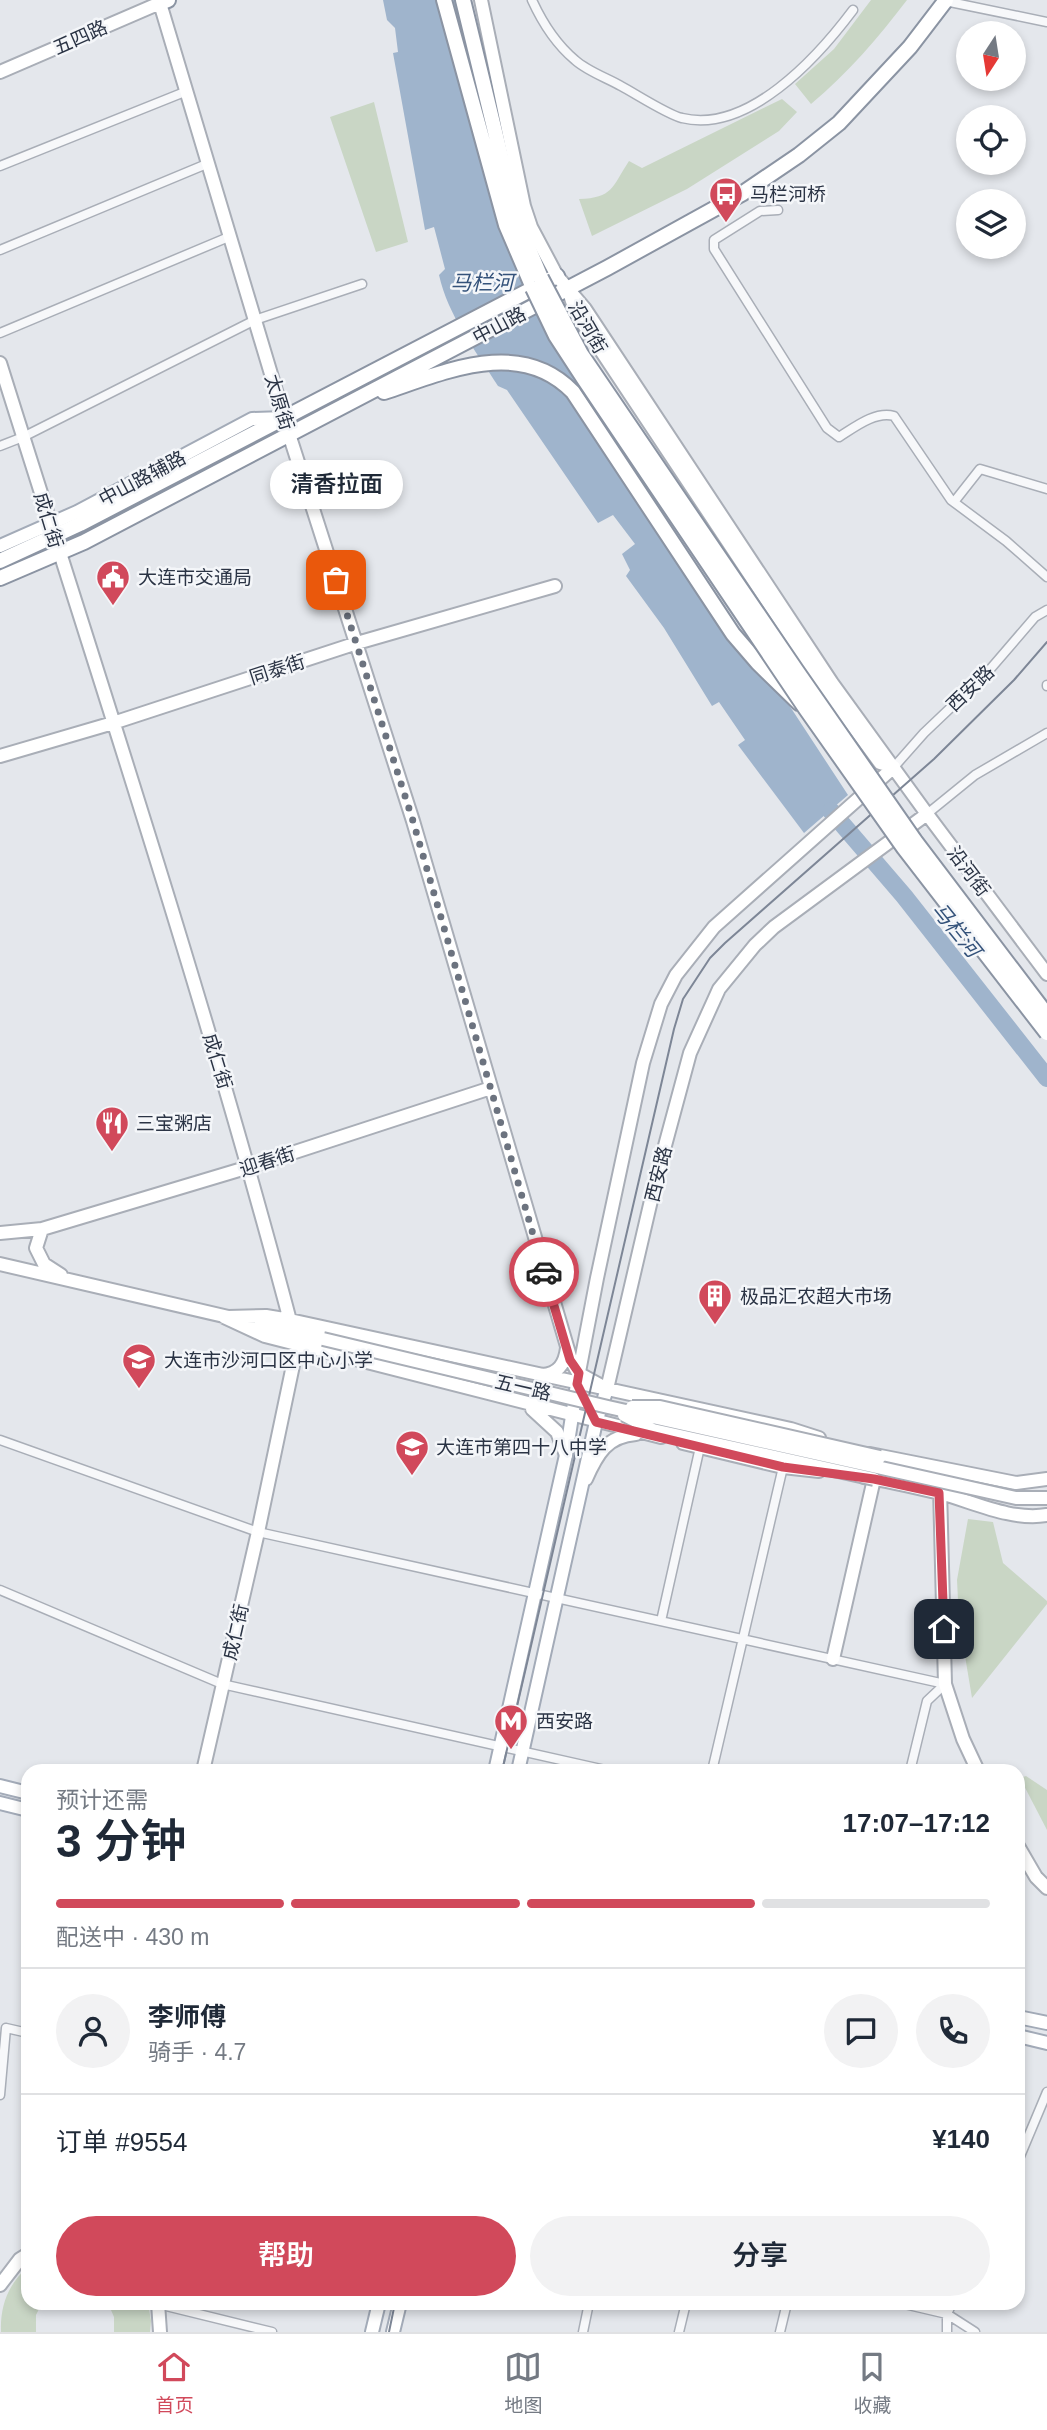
<!DOCTYPE html>
<html lang="zh">
<head>
<meta charset="utf-8">
<style>
	:root { --surface:#fff; --page:#f2f2f3; --text:#1f2937; --muted:#747a83; --line:#e0e1e3; --accent:#d1495b }
	body { margin:0; font-family:Arial,"Noto Sans SC",sans-serif; background:var(--page); color:var(--text); height:100vh; display:flex; flex-direction:column; font-size:26px; white-space:nowrap }
	* { box-sizing:border-box; margin:0 }
	p { font-size:23px; color:var(--muted) }
	.icon { flex:none; width:38px; height:38px; fill:none; stroke:currentColor; stroke-width:2; stroke-linecap:round; stroke-linejoin:round }
	.map { position:relative; flex:1; overflow:hidden }
	.side { position:absolute; left:21px; top:1764px; width:1004px; height:546px; display:flex; flex-direction:column; background:var(--surface); border-radius:21px; box-shadow:0 4px 10px #0003 }
	.side>* { flex:none }
	.needle { width:46px; rotate:192deg }
	.fabs { position:absolute; left:956px; top:21px; display:grid; gap:14px }
	.fabs a { display:grid; place-items:center; width:70px; height:70px; border-radius:50%; background:var(--surface); box-shadow:0 4px 10px #0003; font-size:35px }
	.pin { position:absolute; display:grid; place-items:center; width:60px; height:60px; color:#fff; margin:-30px; border-radius:14px; box-shadow:0 4px 10px #0006 }
	.courier { position:absolute; display:grid; place-items:center; width:70px; height:70px; margin:-35px; border:5px solid #d1495b; border-radius:50%; background:#fff; color:#222; box-shadow:0 2px 9px #0007 }
	.bubble { position:absolute; height:49px; border-radius:24px; background:var(--surface); box-shadow:0 4px 10px #0003; font-size:23px; font-weight:600; line-height:49px; text-align:center }
	.summary em { font-style:normal; font-weight:600 }
	.summary div { display:flex; flex-direction:column-reverse }
	.summary { display:flex; align-items:center; justify-content:space-between; height:119px; padding:0 35px }
	h1 { font-size:46px; font-weight:600; line-height:52px }
	.bar { display:grid; grid-template-columns:repeat(4,1fr); gap:10px 7px; align-content:center; height:84px; padding:0 35px }
	.bar i { height:9px; border-radius:5px; background:var(--line) }
	.bar .active { background:var(--accent) }
	.bar p { grid-column:span 4 }
	.line { display:flex; align-items:center; gap:18px; padding:0 35px; border-top:2px solid var(--line) }
	.line div { flex:1 }
	.round { display:grid; place-items:center; flex:none; width:74px; height:74px; border-radius:37px; background:var(--page) }
	.primary-button { display:flex; gap:14px; margin-top:auto; padding:14px 35px }
	.primary-button a { flex:1; height:80px; border-radius:42px; background:var(--accent); color:#fff; font-size:28px; font-weight:600; line-height:80px; text-align:center }
	.primary-button a+a { background:var(--page); color:var(--text) }
	.menu { display:flex; justify-content:space-around; align-items:center; height:98px; border-top:2px solid var(--line); background:var(--surface); font-size:19px; color:var(--muted) }
	.menu a { display:grid; justify-items:center; gap:4px }
	.menu .active { color:var(--accent) }
	.map>svg:first-child { display:block }
</style>
</head>
<body>
<div class="map">
<svg width="1047" height="2332" viewBox="0 0 1047 2332">
	<rect width="100%" height="100%" fill="#e4e7ec"/>
	<!-- green -->
	<path fill="#c9d6c5" d="M871 0H907C878 38 848 73 811 104L795 84 834 49Z
		M782 99 797 112 779 131 687 189 592 236 579 199C613 198 612 187 629 161L642 168Z
		M374 102 408 242 376 252 330 117Z
		M968 1519 993 1522 1003 1563 1047 1601V1604L972 1698 959 1620 957 1580Z
		M1026 1776 1047 1790V1830L1020 1778Z
		M28 2267V2303H42L36 2315V2332H1C0 2306 8 2284 28 2267Z
		M108 2303H148L151 2321 150 2332H114V2317Z"/>
	<!-- water -->
	<path fill="#9fb4cc" d="M383 0H461L481 124 529 296 557 351 848 795 804 833 738 745 745 740 719 702 712 706 664 628 626 576 630 570 622 554 635 544 613 515 598 523 507 390 498 386C476 351 448 316 439 275L445 269 434 227 425 230 393 53 398 52 395 28 387 20Z"/>
	<g fill="none" stroke-linecap="round" stroke-linejoin="round">
		<!-- river -->
		<path stroke="#9fb4cc" stroke-width="18" d="M831 811 904 896 1047 1078"/>
		<!-- street casing -->
		<g stroke="#a9aeb7" stroke-width="11">
			<path id="street" d="M532 0C542 22 556 44 575 60 587 71 607 78 621 86 636 94 668 115 682 118 748 134 817 58 853 10
				M945 1 1047 22
				M0 166 187 91
				M778 210 760 211 714 240V249L827 428 839 437C855 427 875 411 894 416L951 500 1006 541 1047 577
				M0 250 209 163
				M0 333 231 236
				M0 446 23 437 255 320 362 284
				M954 502 980 469 1047 489
				M1047 685V686
				M894 767 924 733 986 674 1035 617 1047 610
				M927 814 975 775 1047 733
				M0 1440 258 1532 945 1684
				M0 1590 222 1684 610 1771
				M661 1621 700 1447
				M712 1771 783 1467
				M910 1771 927 1701 945 1684
				M0 2095 6 2028 28 2033
				M1018 2161 1047 2092
				M900 2303 947 2314 975 2332
				M158 2304 272 2332
				M583 2332 589 2303
				M679 2332 686 2303
				M780 2332 787 2303
				M947 2332V2314L952 2303"/>
		</g>
		<!-- secondary casing -->
		<g stroke="#a9aeb7" stroke-width="16">
			<path id="secondary" d="M159 0 289 434 413 821 571 1360 578 1373 607 1389
				M481 0 524 206 531 227 557 276 585 309 832 683 927 814 1047 974
				M0 72 160 3
				M570 295 576 313 825 688 880 763 894 767
				M0 363C101 685 207 1005 293 1332L296 1351 258 1532 203 1771
				M0 756 113 723 357 643 555 586
				M42 1229 36 1248 44 1264 61 1275
				M0 1233 42 1229 249 1167 491 1088
				M0 1264 323 1339
				M224 1317 265 1336 661 1437
				M228 1317 266 1316 290 1320 791 1429 819 1438
				M542 1375C559 1374 565 1363 567 1348
				M578 1377 597 1278 643 1063 661 1004 676 975 714 927 894 767
				M607 1389 656 1179 690 1053 719 989 755 945 774 927 927 814
				M532 1409 557 1432 566 1455
				M683 1443 783 1467 819 1471
				M870 1454 1016 1483 1047 1479
				M864 1477C890 1481 915 1487 940 1493 974 1502 1011 1521 1047 1515
				M586 1479C597 1454 607 1436 636 1434
				M940 1488 945 1684 963 1739 978 1771
				M833 1659 874 1479
				M1018 1846 1036 1877 1047 1888
				M0 2285 20 2259 28 2254
				M158 2303 160 2332"/>
		</g>
		<!-- primary casing -->
		<g stroke="#a3abb8" stroke-width="16">
			<path id="primary" d="M0 546 77 512 252 419 284 418
				M495 1771 566 1455 577 1384
				M518 1771 596 1422 607 1389
				M0 1786 28 1793
				M0 1803 28 1810
				M1018 2017 1047 2023
				M1018 2036 1047 2043
				M372 2332 379 2303
				M393 2332 400 2303"/>
		</g>
		<!-- highway casing -->
		<g stroke="#8b94a3" stroke-width="18">
			<path id="highway" d="M444 0 506 225 533 288
				M463 0 516 218 541 278
				M160 3 168 0
				M384 392C445 372 520 337 573 392L733 634 758 663 799 703
				M0 561 80 524 557 276
				M0 578 84 542 607 268 743 193 799 155 839 123 910 47 946 0"/>
		</g>
		<!-- street -->
		<use href="#street" stroke="#f7f8fa" stroke-width="8"/>
		<!-- secondary -->
		<use href="#secondary" stroke="#fff" stroke-width="12"/>
		<!-- primary -->
		<use href="#primary" stroke="#fff" stroke-width="12"/>
		<!-- highway -->
		<use href="#highway" stroke="#fff" stroke-width="14"/>
		<!-- tram -->
		<path stroke="#7d8696" stroke-width="2" d="M502 1771 674 1029 683 999 710 958 725 943 934 759 1014 680 1047 642
			M389 2332 395 2303"/>
		<!-- secondary-bridge casing -->
		<g stroke="#a9aeb7" stroke-width="16" stroke-linecap="butt">
			<path id="secondary-bridge" d="M323 1339 608 1407 1016 1498H1047
				M632 1407H660L880 1457
				M624 1415 653 1430 874 1479"/>
		</g>
		<!-- highway-bridge casing -->
		<g stroke="#8b94a3" stroke-width="18" stroke-linecap="butt">
			<path id="highway-bridge" d="M541 278 581 354 796 670 915 841 1047 1015
				M533 288 556 336 584 379 806 709 904 848 1047 1033"/>
		</g>
		<!-- secondary-bridge -->
		<use href="#secondary-bridge" stroke="#fff" stroke-width="12"/>
		<!-- highway-bridge -->
		<use href="#highway-bridge" stroke="#fff" stroke-width="14"/>
	</g>
	<g fill="none" stroke-linecap="round" stroke-linejoin="round">
		<!-- done -->
		<path stroke="#6c737f" stroke-width="7" stroke-dasharray="0 12.6" d="M336 580 413 821 544 1272"/>
		<!-- route -->
		<path stroke="#d1495b" stroke-width="9" d="M544 1272 570 1360 579 1373 577 1384 596 1422 783 1467 874 1479 939 1493 944 1629"/>
	</g>
	<!-- icons -->
	<defs>
		<g id="bus-pin" transform="scale(1.75)"><path d="M0 17L-7.5 6A9.5 9.5 0 1 1 7.5 6Z" fill="#d1495b" stroke="#f4f6f9"/><path d="M-5-6H5V4H4V6H2V4H-2V6H-4V4H-5ZM-3.5-4V0h7V-4ZM-3.5 1.2v1.5H-2V1.2ZM2 1.2v1.5H3.5V1.2Z" fill="#fff"/></g>
		<g id="civic-pin" transform="scale(1.75)"><path d="M0 17L-7.5 6A9.5 9.5 0 1 1 7.5 6Z" fill="#d1495b" stroke="#f4f6f9"/><path d="M-.6-6.5H3V-4.5H.6V-3L4-1V1h2V6H-6V1h2V-1L-.6-3ZM-1.2 2.5V6h2.4V2.5Z" fill="#fff"/></g>
		<g id="restaurant-pin" transform="scale(1.75)"><path d="M0 17L-7.5 6A9.5 9.5 0 1 1 7.5 6Z" fill="#d1495b" stroke="#f4f6f9"/><path d="M-5-6h1v4h1v-4h1v4h1v-4h1v5L-1.5 .5V6h-2V.5L-5-1ZM5-6V6H3V1.5H1.5Q1.5-4 5-6Z" fill="#fff"/></g>
		<g id="building-pin" transform="scale(1.75)"><path d="M0 17L-7.5 6A9.5 9.5 0 1 1 7.5 6Z" fill="#d1495b" stroke="#f4f6f9"/><path d="M-4-6H4V6H1V3H-1V6H-4ZM-2.5-4.3h1.7v1.8h-1.7ZM.8-4.3h1.7v1.8H.8ZM-2.5-1h1.7V.8h-1.7ZM.8-1h1.7V.8H.8Z" fill="#fff"/></g>
		<g id="school-pin" transform="scale(1.75)"><path d="M0 17L-7.5 6A9.5 9.5 0 1 1 7.5 6Z" fill="#d1495b" stroke="#f4f6f9"/><path d="M0-5L7-2L0 1L-7-2ZM-4 1L0 2.5L4 1V4Q0 6-4 4Z" fill="#fff"/></g>
		<g id="metro-pin" transform="scale(1.75)"><path d="M0 17L-7.5 6A9.5 9.5 0 1 1 7.5 6Z" fill="#d1495b" stroke="#f4f6f9"/><path d="M-5.5 5V-5H-3L0 0L3-5H5.5V5H3V-.5L0 4L-3-.5V5Z" fill="#fff"/></g>
	</defs>
	<g fill-rule="evenodd">
		<use href="#bus-pin" x="726" y="194"/>
		<use href="#civic-pin" x="113" y="577"/>
		<use href="#restaurant-pin" x="112" y="1123"/>
		<use href="#building-pin" x="715" y="1296"/>
		<use href="#school-pin" x="139" y="1360"/>
		<use href="#school-pin" x="412" y="1447"/>
		<use href="#metro-pin" x="511" y="1721"/>
	</g>
	<g text-anchor="middle" stroke-width="5" stroke-linejoin="round" paint-order="stroke">
		<!-- street labels -->
		<g font-size="19" fill="#2b3445" stroke="#f4f6f9">
			<text transform="translate(80 37) rotate(-24)" y="7">五四路</text>
			<text transform="translate(499 325) rotate(-28)" y="7">中山路</text>
			<text transform="translate(588 327) rotate(60)" y="7">沿河街</text>
			<text transform="translate(280 402) rotate(73)" y="7">太原街</text>
			<text transform="translate(142 478) rotate(-28)" y="7">中山路辅路</text>
			<text transform="translate(49 520) rotate(73)" y="7">成仁街</text>
			<text transform="translate(277 669) rotate(-18)" y="7">同泰街</text>
			<text transform="translate(970 688) rotate(-44)" y="7">西安路</text>
			<text transform="translate(969 871) rotate(53)" y="7">沿河街</text>
			<text transform="translate(218 1061) rotate(73)" y="7">成仁街</text>
			<text transform="translate(267 1161) rotate(-18)" y="7">迎春街</text>
			<text transform="translate(658 1174) rotate(-76)" y="7">西安路</text>
			<text transform="translate(523 1387) rotate(13)" y="7">五一路</text>
			<text transform="translate(235 1632) rotate(-77)" y="7">成仁街</text>
		</g>
		<!-- poi labels -->
		<g font-size="19" fill="#2b3445" stroke="#f4f6f9" text-anchor="start">
			<text x="750" y="201">马栏河桥</text>
			<text x="138" y="584">大连市交通局</text>
			<text x="136" y="1130">三宝粥店</text>
			<text x="740" y="1303">极品汇农超大市场</text>
			<text x="164" y="1367">大连市沙河口区中心小学</text>
			<text x="436" y="1454">大连市第四十八中学</text>
			<text x="536" y="1728">西安路</text>
		</g>
		<!-- water labels -->
		<g font-size="21" font-style="italic" fill="#34527a" stroke="#f4f6f9">
			<text x="482" y="290">马栏河</text>
			<text transform="translate(956 930) rotate(51)" y="7">马栏河</text>
		</g>
	</g>
</svg>
<div class="fabs">
<a><svg class="needle" viewBox="-14 -14 28 28"><path d="M0-13l5 13h-10z" fill="#e53935"/><path d="M0 13l5-13h-10z" fill="#747a83"/></svg></a>
<a><svg class="icon" aria-label="locate" viewBox="0 0 24 24"><circle cx="12" cy="12" r="6"/><path d="M12 2v4M12 18v4M2 12h4M18 12h4"/></svg></a>
<a><svg class="icon" aria-label="layers" viewBox="0 0 24 24"><path d="M12 4l9 5-9 5-9-5zM3 14l9 5 9-5"/></svg></a>
</div>
<div class="pin" style="left:336px;top:580px;background:#ea580c"><svg class="icon" aria-label="bag" viewBox="0 0 24 24"><path d="M5 8h14l-1 12H6zM9 8a3 3 0 0 1 6 0"/></svg></div>
<div class="pin" style="left:944px;top:1629px;background:#1f2937"><svg class="icon" aria-label="home" viewBox="0 0 24 24"><path d="M3 11l9-7 9 7M6 9v11h12V9"/></svg></div>
<div class="courier" style="left:544px;top:1272px"><svg class="icon" aria-label="car" viewBox="0 0 24 24"><path d="M5 17H2v-5l4-1 3-4h7l3 4 3 1v5h-3M9 17h6M6 11h13"/><circle cx="7" cy="17" r="2"/><circle cx="17" cy="17" r="2"/></svg></div>
<div class="bubble" style="left:270px;top:460px;width:133px">清香拉面</div>
<section class="side">
<div class="summary"><div><h1>3 分钟</h1><p>预计还需</p></div><em>17:07–17:12</em></div>
<div class="bar"><i class="active"></i><i class="active"></i><i class="active"></i><i></i><p>配送中 · 430 m</p></div>
<div class="line" style="height:126px"><a class="round"><svg class="icon" aria-label="person" viewBox="0 0 24 24"><circle cx="12" cy="8" r="4"/><path d="M4 21q1-7 8-7t8 7"/></svg></a><div><b>李师傅</b><p>骑手 · 4.7</p></div><a class="round"><svg class="icon" aria-label="chat" viewBox="0 0 24 24"><path d="M4 5h16v11H9l-5 4z"/></svg></a><a class="round"><svg class="icon" aria-label="phone" viewBox="0 0 24 24"><path d="M5 4h4l2 5-3 2q2 4 5 5l2-3 5 2v4C11 20 4 13 5 4z"/></svg></a></div>
<div class="line" style="height:91px"><div>订单 #9554</div><b>¥140</b></div>
<div class="primary-button"><a>帮助</a><a>分享</a></div>
</section>
</div>
<nav class="menu">
<a class="active"><svg class="icon" aria-label="home" viewBox="0 0 24 24"><path d="M3 11l9-7 9 7M6 9v11h12V9"/></svg>首页</a>
<a><svg class="icon" aria-label="map" viewBox="0 0 24 24"><path d="M3 6l6-2 6 2 6-2v14l-6 2-6-2-6 2zM9 4v14M15 6v14"/></svg>地图</a>
<a><svg class="icon" aria-label="saved" viewBox="0 0 24 24"><path d="M7 4h10v16l-5-4-5 4z"/></svg>收藏</a>
</nav>
</body>
</html>
